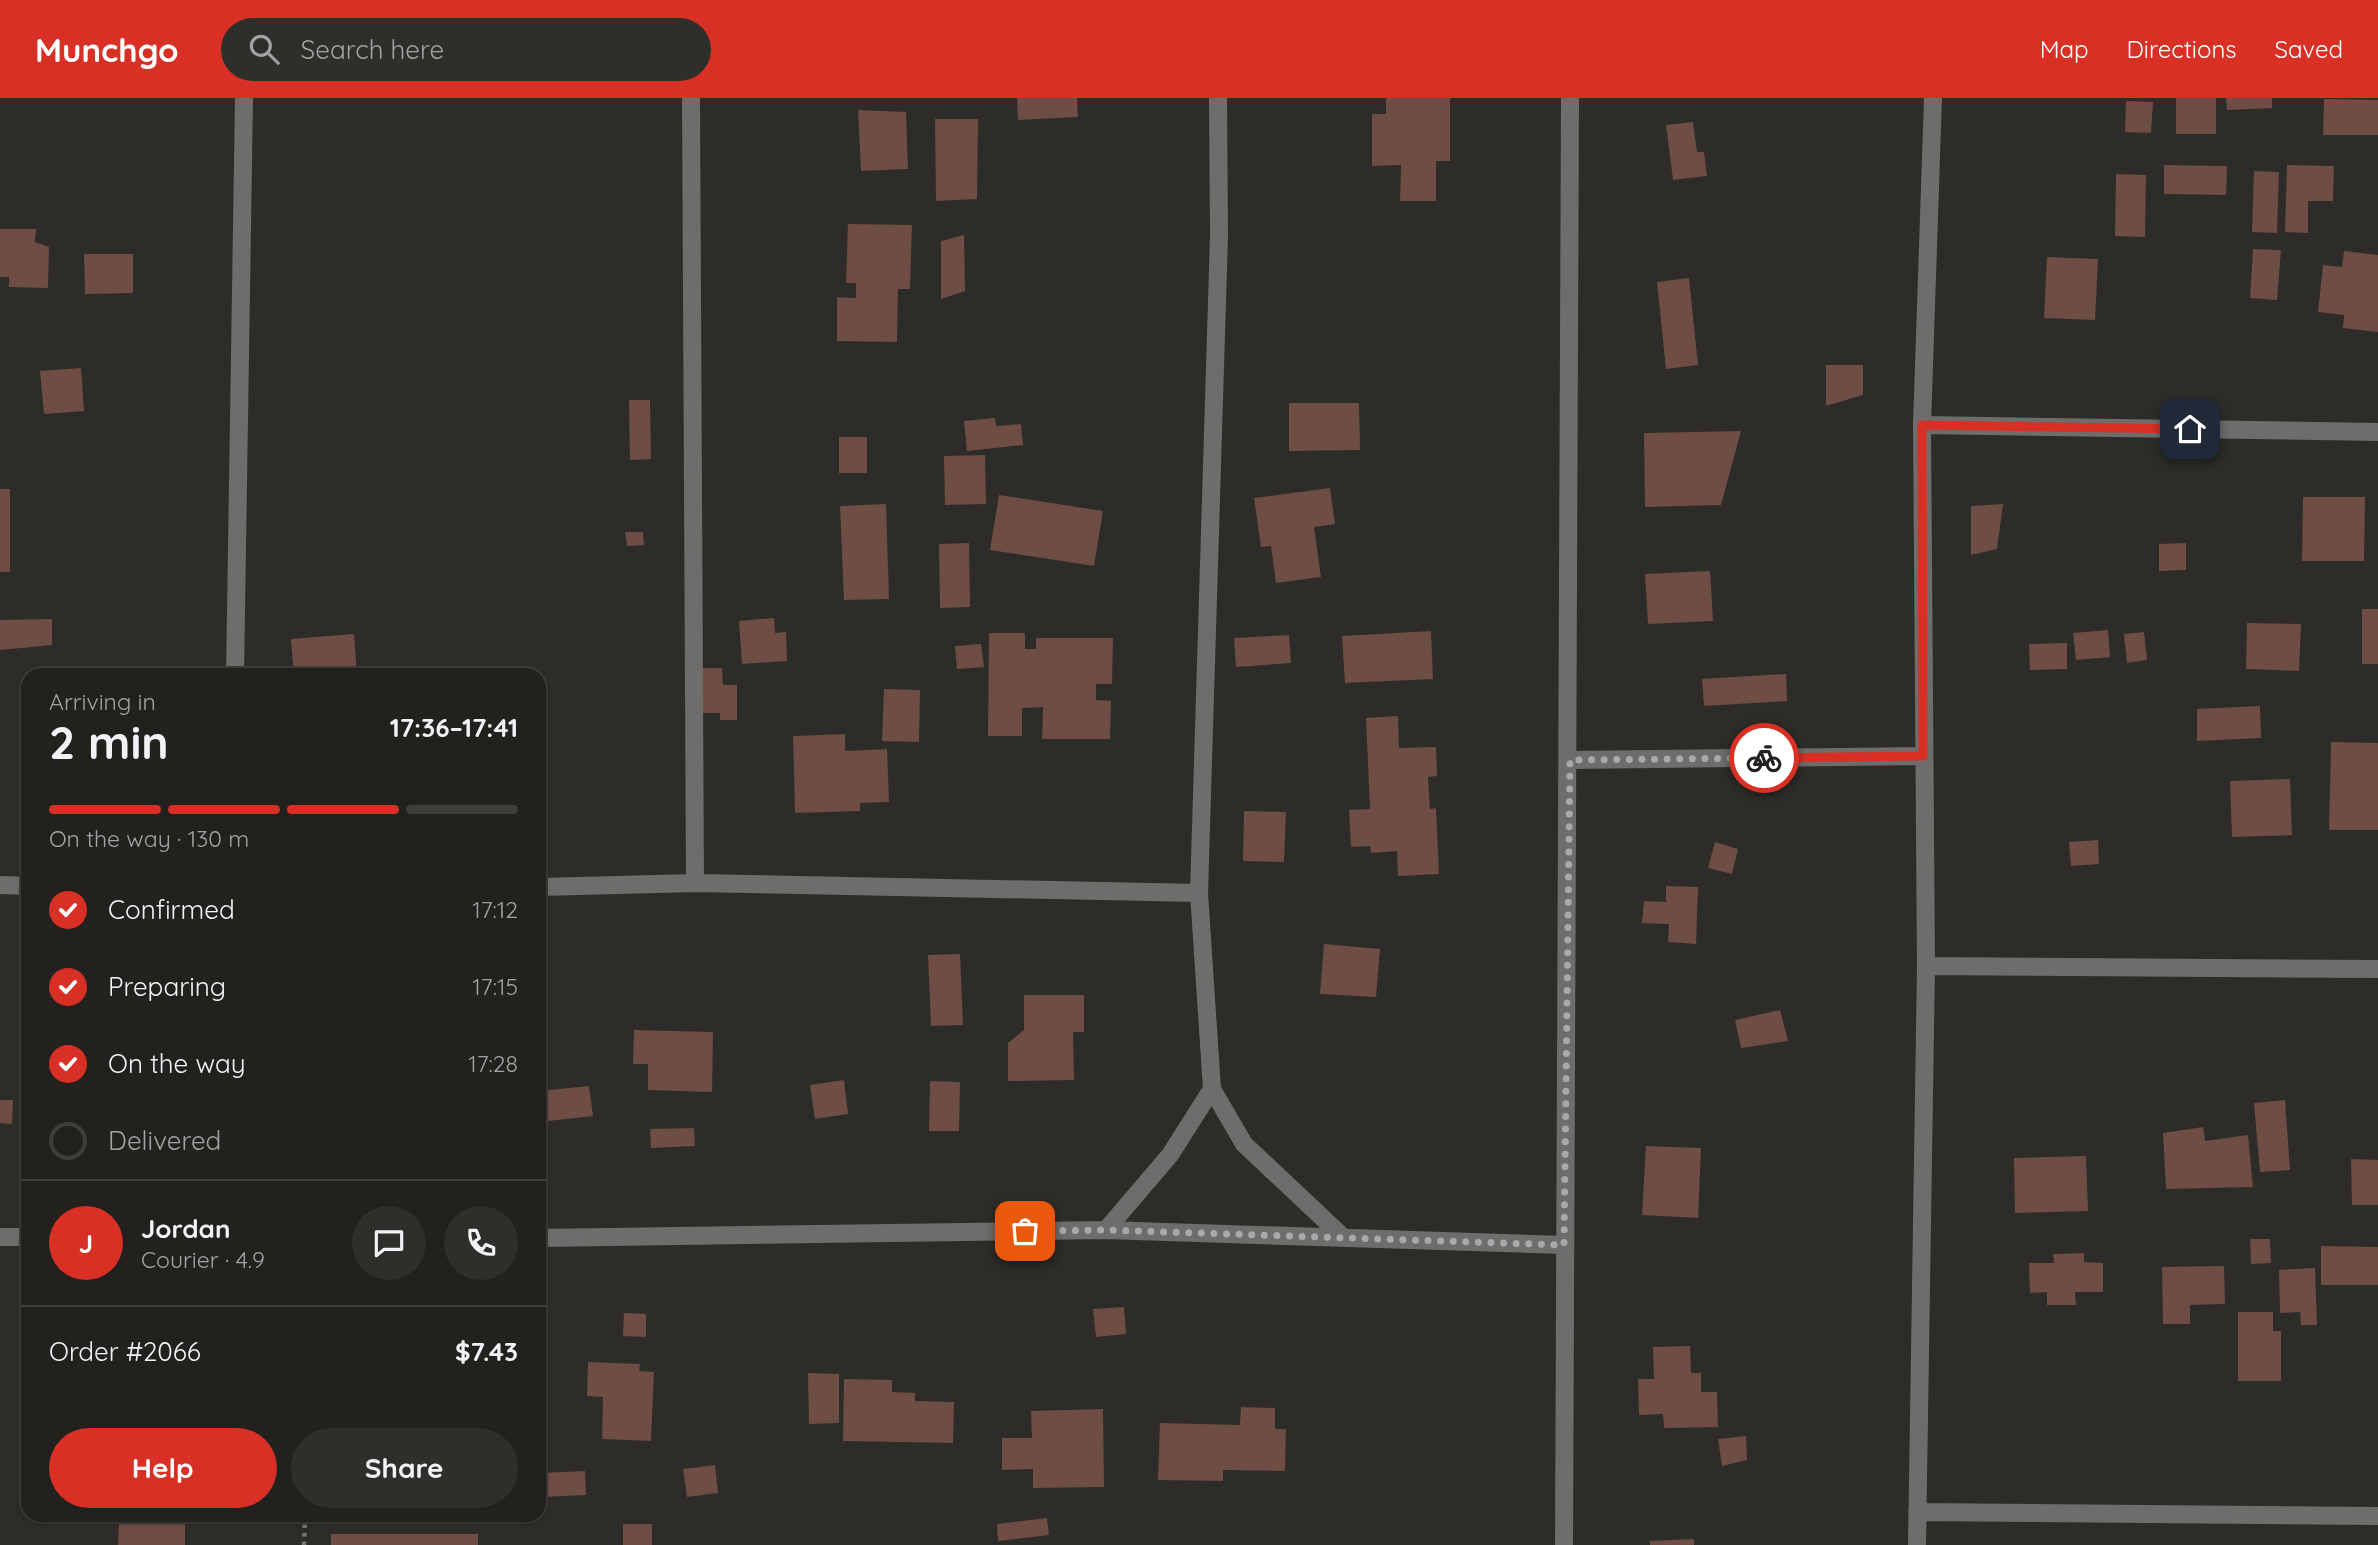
<!DOCTYPE html>
<html lang="en">
<head>
<meta charset="utf-8">
<style>
	:root { --surface:#22211e; --page:#2e2e2b; --text:#f1f3f6; --muted:#a2a3a4; --line:#3f3e3c; --accent:#d93025 }
	body { margin:0; font-family:Quicksand,sans-serif; background:var(--page); color:var(--text); height:100vh; display:flex; flex-direction:column; font-size:26px; white-space:nowrap }
	* { box-sizing:border-box; margin:0 }
	p { font-size:23px; color:var(--muted) }
	.icon { flex:none; width:38px; height:38px; fill:none; stroke:currentColor; stroke-width:2; stroke-linecap:round; stroke-linejoin:round }
	.map { position:relative; flex:1; overflow:hidden }
	.details { position:absolute; left:21px; top:570px; width:525px; height:854px; display:flex; flex-direction:column; background:var(--surface); border-radius:21px; box-shadow:0 2px 5px #0004,0 0 0 2px var(--line) }
	.details>* { flex:none }
	.pin { position:absolute; display:grid; place-items:center; width:60px; height:60px; color:#fff; margin:-30px; border-radius:14px; box-shadow:0 4px 10px #0006 }
	.courier { position:absolute; display:grid; place-items:center; width:70px; height:70px; margin:-35px; border:5px solid #d93025; border-radius:50%; background:#fff; color:#222; box-shadow:0 2px 9px #0007 }
	.head em { font-style:normal; font-weight:800 }
	.head div { display:flex; flex-direction:column-reverse }
	.head { display:flex; align-items:center; justify-content:space-between; height:119px; padding:0 28px }
	h1 { font-size:46px; font-weight:800; line-height:52px }
	.bar { display:grid; grid-template-columns:repeat(4,1fr); gap:10px 7px; align-content:center; height:84px; padding:0 28px }
	.bar i { height:9px; border-radius:5px; background:var(--line) }
	.bar .on { background:var(--accent) }
	.bar p { grid-column:span 4 }
	.line { display:flex; align-items:center; gap:18px; padding:0 28px; border-top:2px solid var(--line) }
	.line div { flex:1 }
	.round { display:grid; place-items:center; flex:none; width:74px; height:74px; border-radius:37px; background:var(--page) }
	ol { padding:0 28px; list-style:none }
	li { display:flex; align-items:center; gap:21px; height:77px }
	li p { margin-inline-start:auto }
	li .icon { padding:7px; border-radius:50%; background:var(--accent); color:#fff; stroke-width:4 }
	li:last-child { color:var(--muted) }
	li i { width:38px; height:38px; border:4px solid var(--line); border-radius:50% }
	.primary-button { display:flex; gap:14px; margin-top:auto; padding:14px 28px }
	.primary-button a { flex:1; height:80px; border-radius:42px; background:var(--accent); color:#fff; font-size:28px; font-weight:800; line-height:80px; text-align:center }
	.primary-button a+a { background:var(--page); color:var(--text) }
	header { display:flex; align-items:center; gap:42px; box-sizing:border-box; height:98px; padding:0 35px; background:var(--accent); color:#fff }
	header strong { font-size:33px }
	nav { display:flex; gap:38px; margin-inline-start:auto; font-size:24px }
	.search { width:490px; height:63px; background:var(--page); display:flex; align-items:center; gap:18px; box-sizing:border-box; padding:0 24px; border-radius:38px; color:var(--muted); font-size:26px }
	.map>svg:first-child { display:block }
</style>
</head>
<body>
<header>
<strong>Munchgo</strong>
<div class="search"><svg class="icon" aria-label="search" viewBox="0 0 24 24"><circle cx="10" cy="10" r="6"/><path d="M15 15l6 6"/></svg>Search here</div>
<nav><a>Map</a><a>Directions</a><a>Saved</a></nav>
</header>
<div class="map">
<svg width="2378" height="1447" viewBox="0 0 2378 1447">
	<rect width="100%" height="100%" fill="#2d2c28"/>
	<!-- building -->
	<path fill="#6d4d44" d="M1017 0H1077L1078 19 1018 22Z
		M1386 0H1450V63H1436V103H1400L1401 67 1372 68V16H1386Z
		M2176 0H2216V36H2176Z
		M2226 0H2272V10L2227 12Z
		M2324 1 2378 2V37H2323Z
		M2126 3 2153 4 2151 35 2125 34Z
		M858 12 906 14 908 71 861 73Z
		M935 21H978L977 101 936 103Z
		M1693 24 1697 54H1704L1707 78 1673 82 1666 27Z
		M2164 67 2227 68 2226 97 2164 96Z
		M2287 67 2334 68 2333 103H2308V135L2285 134Z
		M2254 73 2279 74 2277 135 2252 134Z
		M2116 76 2146 77 2145 139 2115 138Z
		M848 126 912 127 910 191H898L897 244 837 243V199L856 200V185H846Z
		M0 131H36L35 144 49 149 48 190 9 189V179H0Z
		M964 137 965 193 941 201V143Z
		M2253 151 2281 152 2277 202 2250 200Z
		M2344 153 2378 157V234L2343 230 2344 217 2318 214 2323 167 2342 169Z
		M84 156H133V195L85 196Z
		M2047 159 2098 161 2095 222 2044 220Z
		M1689 180 1698 267 1666 271 1657 184Z
		M1826 267H1863V297L1826 308Z
		M81 270 84 313 44 316 40 273Z
		M629 302H650L651 361 630 362Z
		M1289 305H1359L1360 352 1289 353Z
		M995 320 996 328 1021 326 1023 347 967 353 964 323Z
		M1741 333 1721 407 1645 409 1644 335Z
		M839 339H867V375H839Z
		M985 357 986 406 945 407 944 358Z
		M1330 390 1335 426 1314 429 1321 479 1276 485 1271 448 1261 449 1254 400Z
		M0 391H10V474H0Z
		M999 397 1103 413 1094 468 990 452Z
		M2303 399H2365L2364 463H2302Z
		M886 406 889 501 844 502 840 408Z
		M2003 406 1997 451 1971 457V408Z
		M625 434H643L644 447 627 448Z
		M969 445 970 509 940 510 939 446Z
		M2186 445V472L2159 473V446Z
		M1710 473 1713 523 1648 526 1645 476Z
		M2362 511H2378V566H2362Z
		M774 520 775 535 786 534 787 563 742 566 739 523Z
		M52 521V547L0 552V522Z
		M2247 525 2301 526 2299 573 2246 571Z
		M2108 532 2110 559 2076 562 2073 535Z
		M1431 533 1433 581 1345 585 1342 538Z
		M2144 534 2147 562 2127 565 2124 536Z
		M989 535H1025V551H1036V540H1113L1112 586H1096V602L1111 603 1110 641H1042L1043 609 1022 610V638H988Z
		M354 536 357 578H294L291 541Z
		M1289 537 1291 565 1236 569 1234 540Z
		M2067 545V571L2030 572 2029 546Z
		M981 546 984 569 957 571 955 548Z
		M694 570H722L723 587H737V622H720V615H694Z
		M1786 576 1787 603 1704 608 1702 581Z
		M884 591 920 592 919 644 882 643Z
		M2260 608 2261 640 2197 643V611Z
		M1398 618 1399 650 1436 649 1437 678 1428 679 1430 711 1436 710 1439 776 1398 778 1397 753 1371 755 1370 748 1351 749 1349 712 1370 711 1366 620Z
		M845 636V653L887 651 889 704 860 705V713L795 715 793 638Z
		M2331 644 2378 645V732H2329Z
		M2290 681 2292 737 2232 739 2230 683Z
		M1244 713 1286 714 1284 764 1243 763Z
		M2098 742 2099 766 2071 768 2069 744Z
		M1715 744 1738 751 1732 776 1708 770Z
		M1666 788 1698 789 1696 846 1668 844 1669 826 1642 825 1644 803 1666 804Z
		M1324 846 1380 851 1376 899 1320 896Z
		M960 856 963 927 931 928 928 857Z
		M1024 897H1084V934H1073L1074 982 1008 983V945L1024 932Z
		M1780 912 1788 943 1741 950 1735 922Z
		M634 932 713 934 712 994 648 992V966H633Z
		M844 982 848 1016 815 1021 810 987Z
		M930 983 960 984 959 1033H929Z
		M589 988 593 1018 539 1024V993Z
		M0 1002H13L12 1026 0 1025Z
		M2285 1002 2290 1072 2260 1074 2254 1005Z
		M2203 1029 2205 1043 2248 1037 2253 1089 2166 1091 2163 1035Z
		M694 1030 695 1048 651 1050 650 1031Z
		M1646 1048 1701 1050 1698 1120 1642 1117Z
		M2086 1058 2088 1113 2015 1115 2014 1060Z
		M2351 1061 2378 1062V1107H2352Z
		M2250 1141H2270L2271 1165 2251 1166Z
		M2321 1148 2378 1149V1187H2321Z
		M2084 1155V1164L2103 1165V1194H2075L2076 1207H2047V1194L2030 1195 2029 1165H2054L2053 1156Z
		M2224 1168 2225 1206 2190 1207V1226H2163L2162 1169Z
		M2315 1170 2317 1227H2301L2300 1214 2280 1215 2279 1172Z
		M1124 1209 1126 1236 1096 1239 1093 1211Z
		M2238 1214H2273V1233H2281V1283H2238Z
		M624 1215 646 1216V1239L623 1238Z
		M1690 1248 1691 1275H1701V1294H1717L1718 1329 1664 1330 1663 1316 1639 1317 1638 1281H1654L1653 1249Z
		M588 1264 640 1266 639 1273 654 1274 651 1343 602 1341 603 1299 587 1298Z
		M808 1275 839 1276V1325L809 1326Z
		M844 1281 892 1282V1294L915 1295V1303L954 1304 953 1345 843 1343Z
		M24 1298H28V1338H24Z
		M1241 1309 1275 1310V1331H1286L1285 1373 1223 1372V1383L1158 1382 1160 1325 1240 1327Z
		M1103 1311 1104 1389 1033 1390V1371L1002 1372V1340H1032L1031 1313Z
		M1746 1338 1747 1362 1722 1368 1718 1341Z
		M715 1367 718 1395 687 1399 683 1371Z
		M585 1373 586 1397 539 1399V1375Z
		M1047 1420 1049 1437 998 1443 997 1426Z
		M185 1424V1447H118L119 1425Z
		M623 1426H652V1447H623Z
		M331 1436H478V1447H331Z
		M1694 1441V1447H1650V1443Z"/>
	<g fill="none" stroke-linecap="round" stroke-linejoin="round">
		<!-- path -->
		<path stroke="#777673" stroke-width="4.5" stroke-dasharray="3.5 5" stroke-linecap="butt" d="M304 1447 305 1418"/>
		<!-- minor -->
		<path stroke="#6f6d6c" stroke-width="18" d="M691 0 695 785
			M1922 327 2378 334
			M235 578 244 0
			M1570 662 1923 658
			M0 787 28 788
			M539 789 695 785 1199 795
			M1926 868 2378 871
			M1212 991 1244 1046 1344 1140
			M1106 1132 1170 1057 1212 991 1199 795 1219 138 1218 0
			M0 1139H28
			M539 1140 1106 1132 1564 1147
			M1917 1414 2378 1418
			M1564 1447 1570 0
			M1917 1447 1926 868 1922 327 1933 0"/>
	</g>
	<g fill="none" stroke-linecap="round" stroke-linejoin="round">
		<!-- done -->
		<path stroke="#aaa9a7" stroke-width="7" stroke-dasharray="0 12.6" d="M1025 1133 1106 1132 1564 1147 1570 662 1764 660"/>
		<!-- route -->
		<path stroke="#d93025" stroke-width="9" d="M1764 660 1923 658 1922 327 2190 331"/>
	</g>
</svg>
<div class="pin" style="left:1025px;top:1133px;background:#ea580c"><svg class="icon" aria-label="bag" viewBox="0 0 24 24"><path d="M5 8h14l-1 12H6zM9 8a3 3 0 0 1 6 0"/></svg></div>
<div class="pin" style="left:2190px;top:331px;background:#1f2937"><svg class="icon" aria-label="home" viewBox="0 0 24 24"><path d="M3 11l9-7 9 7M6 9v11h12V9"/></svg></div>
<div class="courier" style="left:1764px;top:660px"><svg class="icon" aria-label="bike" viewBox="0 0 24 24"><circle cx="6" cy="16" r="4"/><circle cx="18" cy="16" r="4"/><path d="M6 16l4-8h5l3 8M10 8l3 8H6M13 5h3"/></svg></div>
<section class="details">
<div class="head"><div><h1>2 min</h1><p>Arriving in</p></div><em>17:36–17:41</em></div>
<div class="bar"><i class="on"></i><i class="on"></i><i class="on"></i><i></i><p>On the way · 130 m</p></div>
<ol>
<li><svg class="icon" aria-label="check" viewBox="0 0 24 24"><path d="M5 12l5 5 9-10"/></svg>Confirmed<p>17:12</p></li>
<li><svg class="icon" aria-label="check" viewBox="0 0 24 24"><path d="M5 12l5 5 9-10"/></svg>Preparing<p>17:15</p></li>
<li><svg class="icon" aria-label="check" viewBox="0 0 24 24"><path d="M5 12l5 5 9-10"/></svg>On the way<p>17:28</p></li>
<li><i></i>Delivered</li>
</ol>
<div class="line" style="height:126px"><b class="round" style="background:var(--accent);color:#fff">J</b><div><b>Jordan</b><p>Courier · 4.9</p></div><a class="round"><svg class="icon" aria-label="chat" viewBox="0 0 24 24"><path d="M4 5h16v11H9l-5 4z"/></svg></a><a class="round"><svg class="icon" aria-label="phone" viewBox="0 0 24 24"><path d="M5 4h4l2 5-3 2q2 4 5 5l2-3 5 2v4C11 20 4 13 5 4z"/></svg></a></div>
<div class="line" style="height:91px"><div>Order #2066</div><b>$7.43</b></div>
<div class="primary-button"><a>Help</a><a>Share</a></div>
</section>
</div>
</body>
</html>
